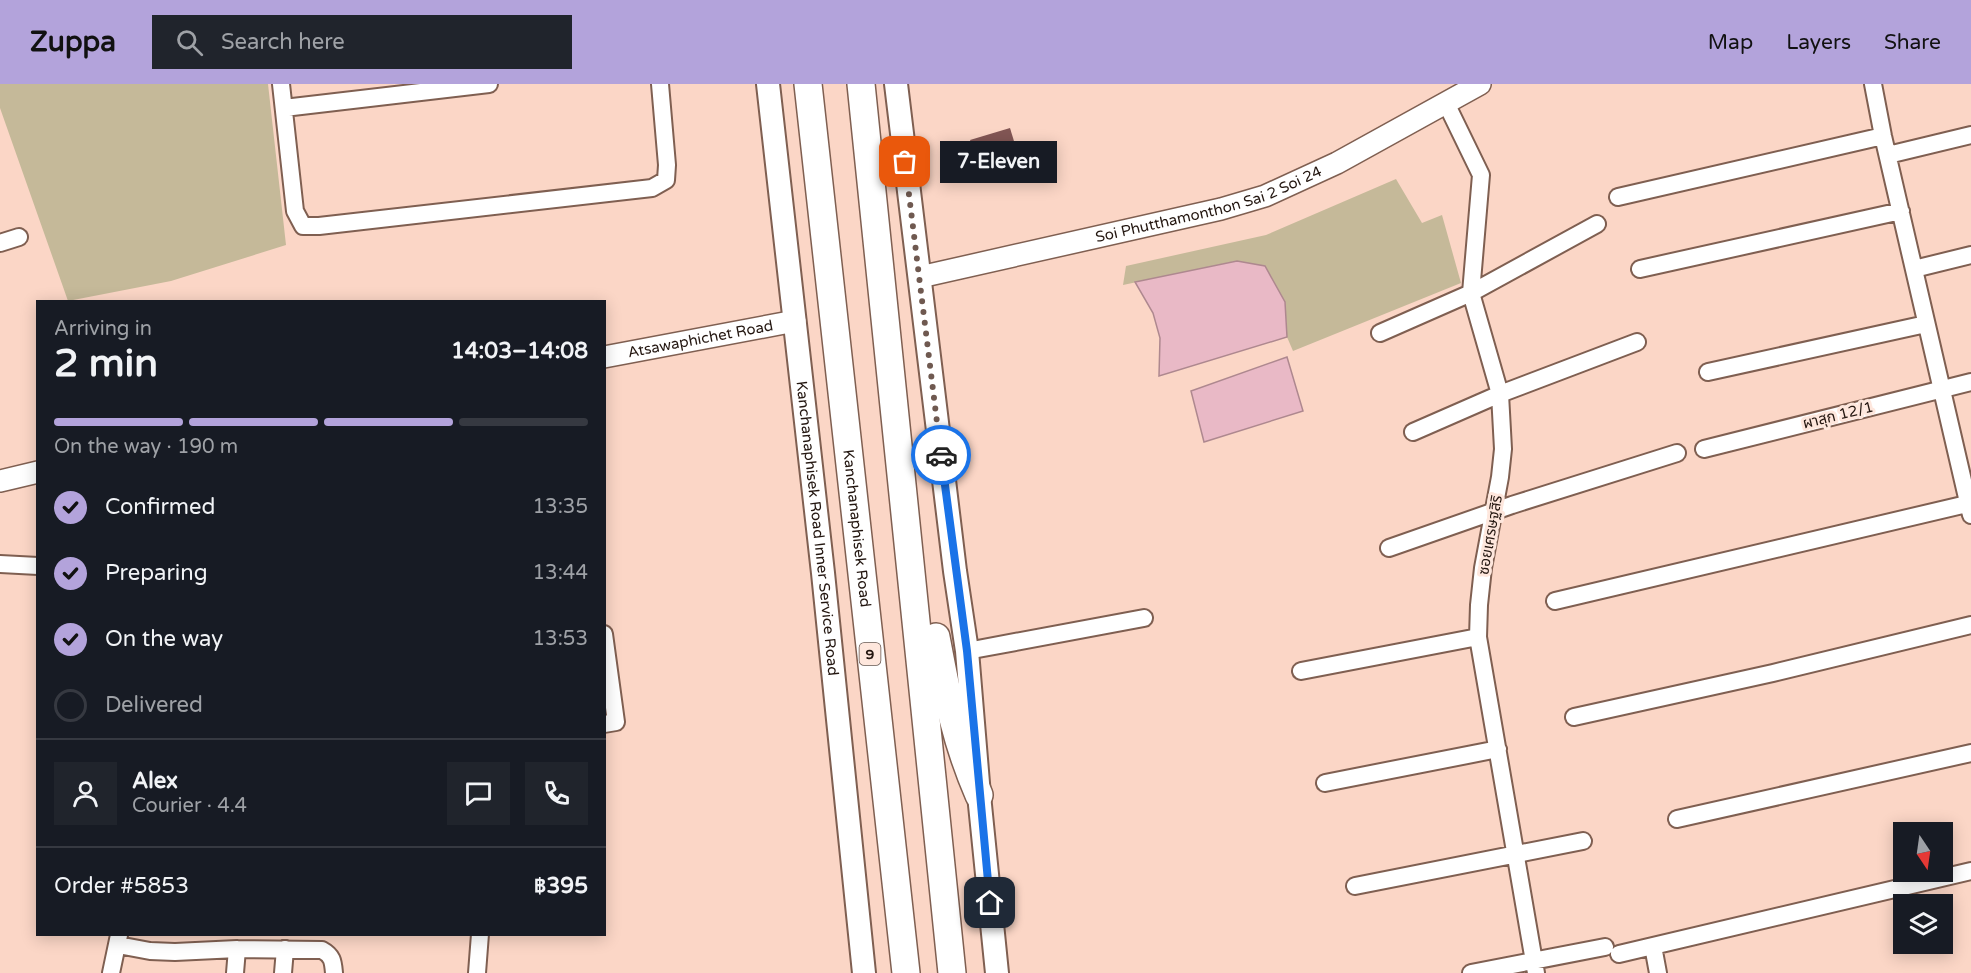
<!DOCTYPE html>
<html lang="en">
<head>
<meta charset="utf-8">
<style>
	:root { --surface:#171b24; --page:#20242c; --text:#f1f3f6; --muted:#9ea1a6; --line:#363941; --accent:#b3a3db }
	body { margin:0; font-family:"Varela Round","Noto Sans Thai",sans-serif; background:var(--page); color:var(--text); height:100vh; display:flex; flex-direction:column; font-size:22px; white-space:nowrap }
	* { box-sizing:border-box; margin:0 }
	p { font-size:20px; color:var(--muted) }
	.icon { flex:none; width:33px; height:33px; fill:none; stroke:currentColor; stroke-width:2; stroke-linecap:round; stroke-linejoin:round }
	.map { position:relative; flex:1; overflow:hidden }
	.drawer { position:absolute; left:36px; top:216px; width:570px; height:636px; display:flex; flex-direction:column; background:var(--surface); border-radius:0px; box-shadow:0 3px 15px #0003 }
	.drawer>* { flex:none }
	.needle { width:39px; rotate:167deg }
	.controls { position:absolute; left:1893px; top:738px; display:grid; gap:12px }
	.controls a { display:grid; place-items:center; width:60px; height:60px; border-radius:0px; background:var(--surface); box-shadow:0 3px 15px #0003; font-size:30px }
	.pin { position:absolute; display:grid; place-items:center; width:51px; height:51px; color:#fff; margin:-26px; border-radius:12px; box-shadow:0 3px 9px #0006 }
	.courier { position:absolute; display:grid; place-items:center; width:60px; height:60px; margin:-30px; border:4px solid #1a73e8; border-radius:50%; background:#fff; color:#222; box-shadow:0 2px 8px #0007 }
	.bubble { position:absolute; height:42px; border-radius:0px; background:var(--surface); box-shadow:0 3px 15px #0003; font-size:20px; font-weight:700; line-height:42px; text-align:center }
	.head em { font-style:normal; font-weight:700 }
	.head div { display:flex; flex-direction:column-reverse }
	.head { display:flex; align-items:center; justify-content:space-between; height:102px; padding:0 18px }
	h1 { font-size:39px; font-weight:700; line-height:45px }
	.bar { display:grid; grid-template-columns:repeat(4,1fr); gap:9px 6px; align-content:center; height:72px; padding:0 18px }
	.bar i { height:8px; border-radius:4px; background:var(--line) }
	.bar .on { background:var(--accent) }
	.bar p { grid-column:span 4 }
	.line { display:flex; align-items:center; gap:15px; padding:0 18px; border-top:2px solid var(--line) }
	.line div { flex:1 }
	.round { display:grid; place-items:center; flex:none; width:63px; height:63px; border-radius:0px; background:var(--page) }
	ol { padding:0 18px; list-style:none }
	li { display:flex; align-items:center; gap:18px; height:66px }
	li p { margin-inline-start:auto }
	li .icon { padding:6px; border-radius:50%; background:var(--accent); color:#111; stroke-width:4 }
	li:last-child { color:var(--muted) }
	li i { width:33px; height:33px; border:3px solid var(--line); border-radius:50% }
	header { display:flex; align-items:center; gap:36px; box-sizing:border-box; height:84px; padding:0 30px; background:var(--accent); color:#111 }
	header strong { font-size:28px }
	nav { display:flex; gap:33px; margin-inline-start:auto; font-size:21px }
	.search { width:420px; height:54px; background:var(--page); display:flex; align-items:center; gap:15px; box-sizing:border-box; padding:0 21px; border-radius:0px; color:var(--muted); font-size:22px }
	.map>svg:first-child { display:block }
</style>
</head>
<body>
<header>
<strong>Zuppa</strong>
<div class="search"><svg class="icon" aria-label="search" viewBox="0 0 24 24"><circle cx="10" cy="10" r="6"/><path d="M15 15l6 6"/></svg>Search here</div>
<nav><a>Map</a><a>Layers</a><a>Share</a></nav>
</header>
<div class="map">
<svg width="1971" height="889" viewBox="0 0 1971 889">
	<rect width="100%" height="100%" fill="#fbd6c6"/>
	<!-- green -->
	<path fill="#c5b999" d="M0 0H268L286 161 171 197 68 217 0 24Z
		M1396 95 1422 139 1442 131 1461 199 1293 267 1287 253 1285 218 1236 177 1123 201 1126 182 1266 151Z"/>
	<!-- water -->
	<path fill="#e9b9c6" stroke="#ae888f" stroke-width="1.5" d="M1237 177 1265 182 1285 218 1287 253 1159 292 1160 254 1153 229 1135 198Z
		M1287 273 1303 327 1204 358 1191 307Z"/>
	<!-- building -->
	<path fill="#825654" d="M1010 44 1017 67 977 79 970 56Z"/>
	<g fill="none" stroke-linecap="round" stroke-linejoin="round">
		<!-- minor casing -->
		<g stroke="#7f5f51" stroke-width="20">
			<path id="minor" d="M281 0 295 127 303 142H319L652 104 666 96 667 81 660 0
				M1873 0 1883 52 1971 431
				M1446 19 1481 91 1471 209 1500 310 1503 365 1500 393 1483 484 1479 521 1478 553 1536 889
				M284 24 489 0
				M1888 71 1971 51
				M1618 113 1883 52
				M0 159 19 153
				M1640 185 1901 127
				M1914 185 1971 171
				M1380 249 1471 209 1597 140
				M1708 288 1926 240
				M1413 348 1500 310 1637 258
				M1704 365 1971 298
				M1389 464 1512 421 1677 369
				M0 480 38 482
				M1555 517 1971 419
				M604 550 616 638 604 640
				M967 567 1144 534
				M1301 587 1478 553
				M1574 633 1773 589 1971 541
				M1325 699 1498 665
				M1677 735 1971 669
				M1355 802 1583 757
				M118 861 150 867 175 868 237 865 322 866C333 872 333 878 334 889
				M1653 862 1658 889
				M1619 870 1971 787
				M111 889 119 851
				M235 889 237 865
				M283 889 285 865
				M477 889 480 850
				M1471 889 1605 863"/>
		</g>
		<!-- tertiary casing -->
		<g stroke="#7f5f51" stroke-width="24">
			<g id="tertiary">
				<path id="s1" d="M920 193 1221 125 1265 112 1337 79 1480 0"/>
				<path id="s2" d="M604 273 795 237"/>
				<path d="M0 397 38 388"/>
			</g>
		</g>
		<!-- secondary casing -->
		<g stroke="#7f5f51" stroke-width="26">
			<g id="secondary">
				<path id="s3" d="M768 0 823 489 864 889"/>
				<path d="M896 0 955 487 967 567 979 711 997 889"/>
			</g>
		</g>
		<!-- trunk casing -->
		<g stroke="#7f5f51" stroke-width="30">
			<g id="trunk">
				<path id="s4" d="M808 0 906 889"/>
				<path d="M861 0 952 889"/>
				<path d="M936 553C947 611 955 656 979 711"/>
			</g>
		</g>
		<!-- minor -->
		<use href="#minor" stroke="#fff" stroke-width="16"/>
		<!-- tertiary -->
		<use href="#tertiary" stroke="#fff" stroke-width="21"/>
		<!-- secondary -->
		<use href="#secondary" stroke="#fff" stroke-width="22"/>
		<!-- trunk -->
		<use href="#trunk" stroke="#fff" stroke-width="27"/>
	</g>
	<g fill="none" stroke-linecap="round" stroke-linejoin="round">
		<!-- done -->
		<path stroke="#6f5950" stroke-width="6" stroke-dasharray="0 10.8" d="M905 78 941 371"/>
		<!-- route -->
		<path stroke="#1a73e8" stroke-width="8" d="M941 371 967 567 990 819"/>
	</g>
	<g text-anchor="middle" stroke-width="6" stroke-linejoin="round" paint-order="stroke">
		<!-- shield labels -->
		<rect fill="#fee7dd" stroke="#65554e" stroke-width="1.5" x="859.5" y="559" width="21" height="22" rx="4.5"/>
		<g font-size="14" font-weight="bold" fill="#231610">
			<text x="870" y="575">9</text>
		</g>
		<!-- street labels -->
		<g font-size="15" fill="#231610" stroke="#fee7dd">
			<text dy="5" stroke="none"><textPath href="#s1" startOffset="298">Soi Phutthamonthon Sai 2 Soi 24</textPath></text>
			<text dy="5" stroke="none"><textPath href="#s2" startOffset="98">Atsawaphichet Road</textPath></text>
			<text transform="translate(1838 331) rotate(-14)" y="5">ผาสุก 12/1</text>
			<text dy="5" stroke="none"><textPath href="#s3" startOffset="447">Kanchanaphisek Road Inner Service Road</textPath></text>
			<text dy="5" stroke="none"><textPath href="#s4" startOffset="447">Kanchanaphisek Road</textPath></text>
			<text transform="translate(1490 451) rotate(-80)" y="5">ซอยเศรษฐสิริ</text>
		</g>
	</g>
</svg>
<div class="controls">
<a><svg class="needle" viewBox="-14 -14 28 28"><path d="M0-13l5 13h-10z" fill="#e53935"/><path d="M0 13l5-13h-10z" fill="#9ea1a6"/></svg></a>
<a><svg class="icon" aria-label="layers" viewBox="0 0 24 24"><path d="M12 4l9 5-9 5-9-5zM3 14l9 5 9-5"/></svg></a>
</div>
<div class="pin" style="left:905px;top:78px;background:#ea580c"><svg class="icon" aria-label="bag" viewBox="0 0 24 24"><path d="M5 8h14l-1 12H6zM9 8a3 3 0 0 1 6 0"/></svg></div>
<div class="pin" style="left:990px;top:819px;background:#1f2937"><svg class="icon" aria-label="home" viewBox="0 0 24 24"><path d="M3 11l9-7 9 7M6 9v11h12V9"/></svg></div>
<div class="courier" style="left:941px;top:371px"><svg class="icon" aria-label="car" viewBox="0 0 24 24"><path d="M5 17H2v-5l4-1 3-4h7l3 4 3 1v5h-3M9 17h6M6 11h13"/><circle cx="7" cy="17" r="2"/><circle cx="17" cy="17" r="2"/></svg></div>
<div class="bubble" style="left:940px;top:57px;width:117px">7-Eleven</div>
<section class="drawer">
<div class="head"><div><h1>2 min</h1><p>Arriving in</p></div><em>14:03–14:08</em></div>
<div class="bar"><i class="on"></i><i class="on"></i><i class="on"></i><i></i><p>On the way · 190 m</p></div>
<ol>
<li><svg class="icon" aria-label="check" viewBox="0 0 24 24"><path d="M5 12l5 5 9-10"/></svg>Confirmed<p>13:35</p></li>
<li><svg class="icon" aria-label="check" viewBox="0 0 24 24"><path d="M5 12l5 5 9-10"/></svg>Preparing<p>13:44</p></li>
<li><svg class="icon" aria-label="check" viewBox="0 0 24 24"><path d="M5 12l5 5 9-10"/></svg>On the way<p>13:53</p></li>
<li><i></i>Delivered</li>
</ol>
<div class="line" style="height:108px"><a class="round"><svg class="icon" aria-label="person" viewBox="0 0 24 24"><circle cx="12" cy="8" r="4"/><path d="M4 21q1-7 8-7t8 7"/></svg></a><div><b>Alex</b><p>Courier · 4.4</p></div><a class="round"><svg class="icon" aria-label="chat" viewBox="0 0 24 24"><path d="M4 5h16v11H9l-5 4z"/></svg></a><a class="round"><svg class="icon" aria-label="phone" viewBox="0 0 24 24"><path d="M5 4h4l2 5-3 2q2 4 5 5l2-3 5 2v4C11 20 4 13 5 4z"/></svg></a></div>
<div class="line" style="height:78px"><div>Order #5853</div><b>฿395</b></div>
</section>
</div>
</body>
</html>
